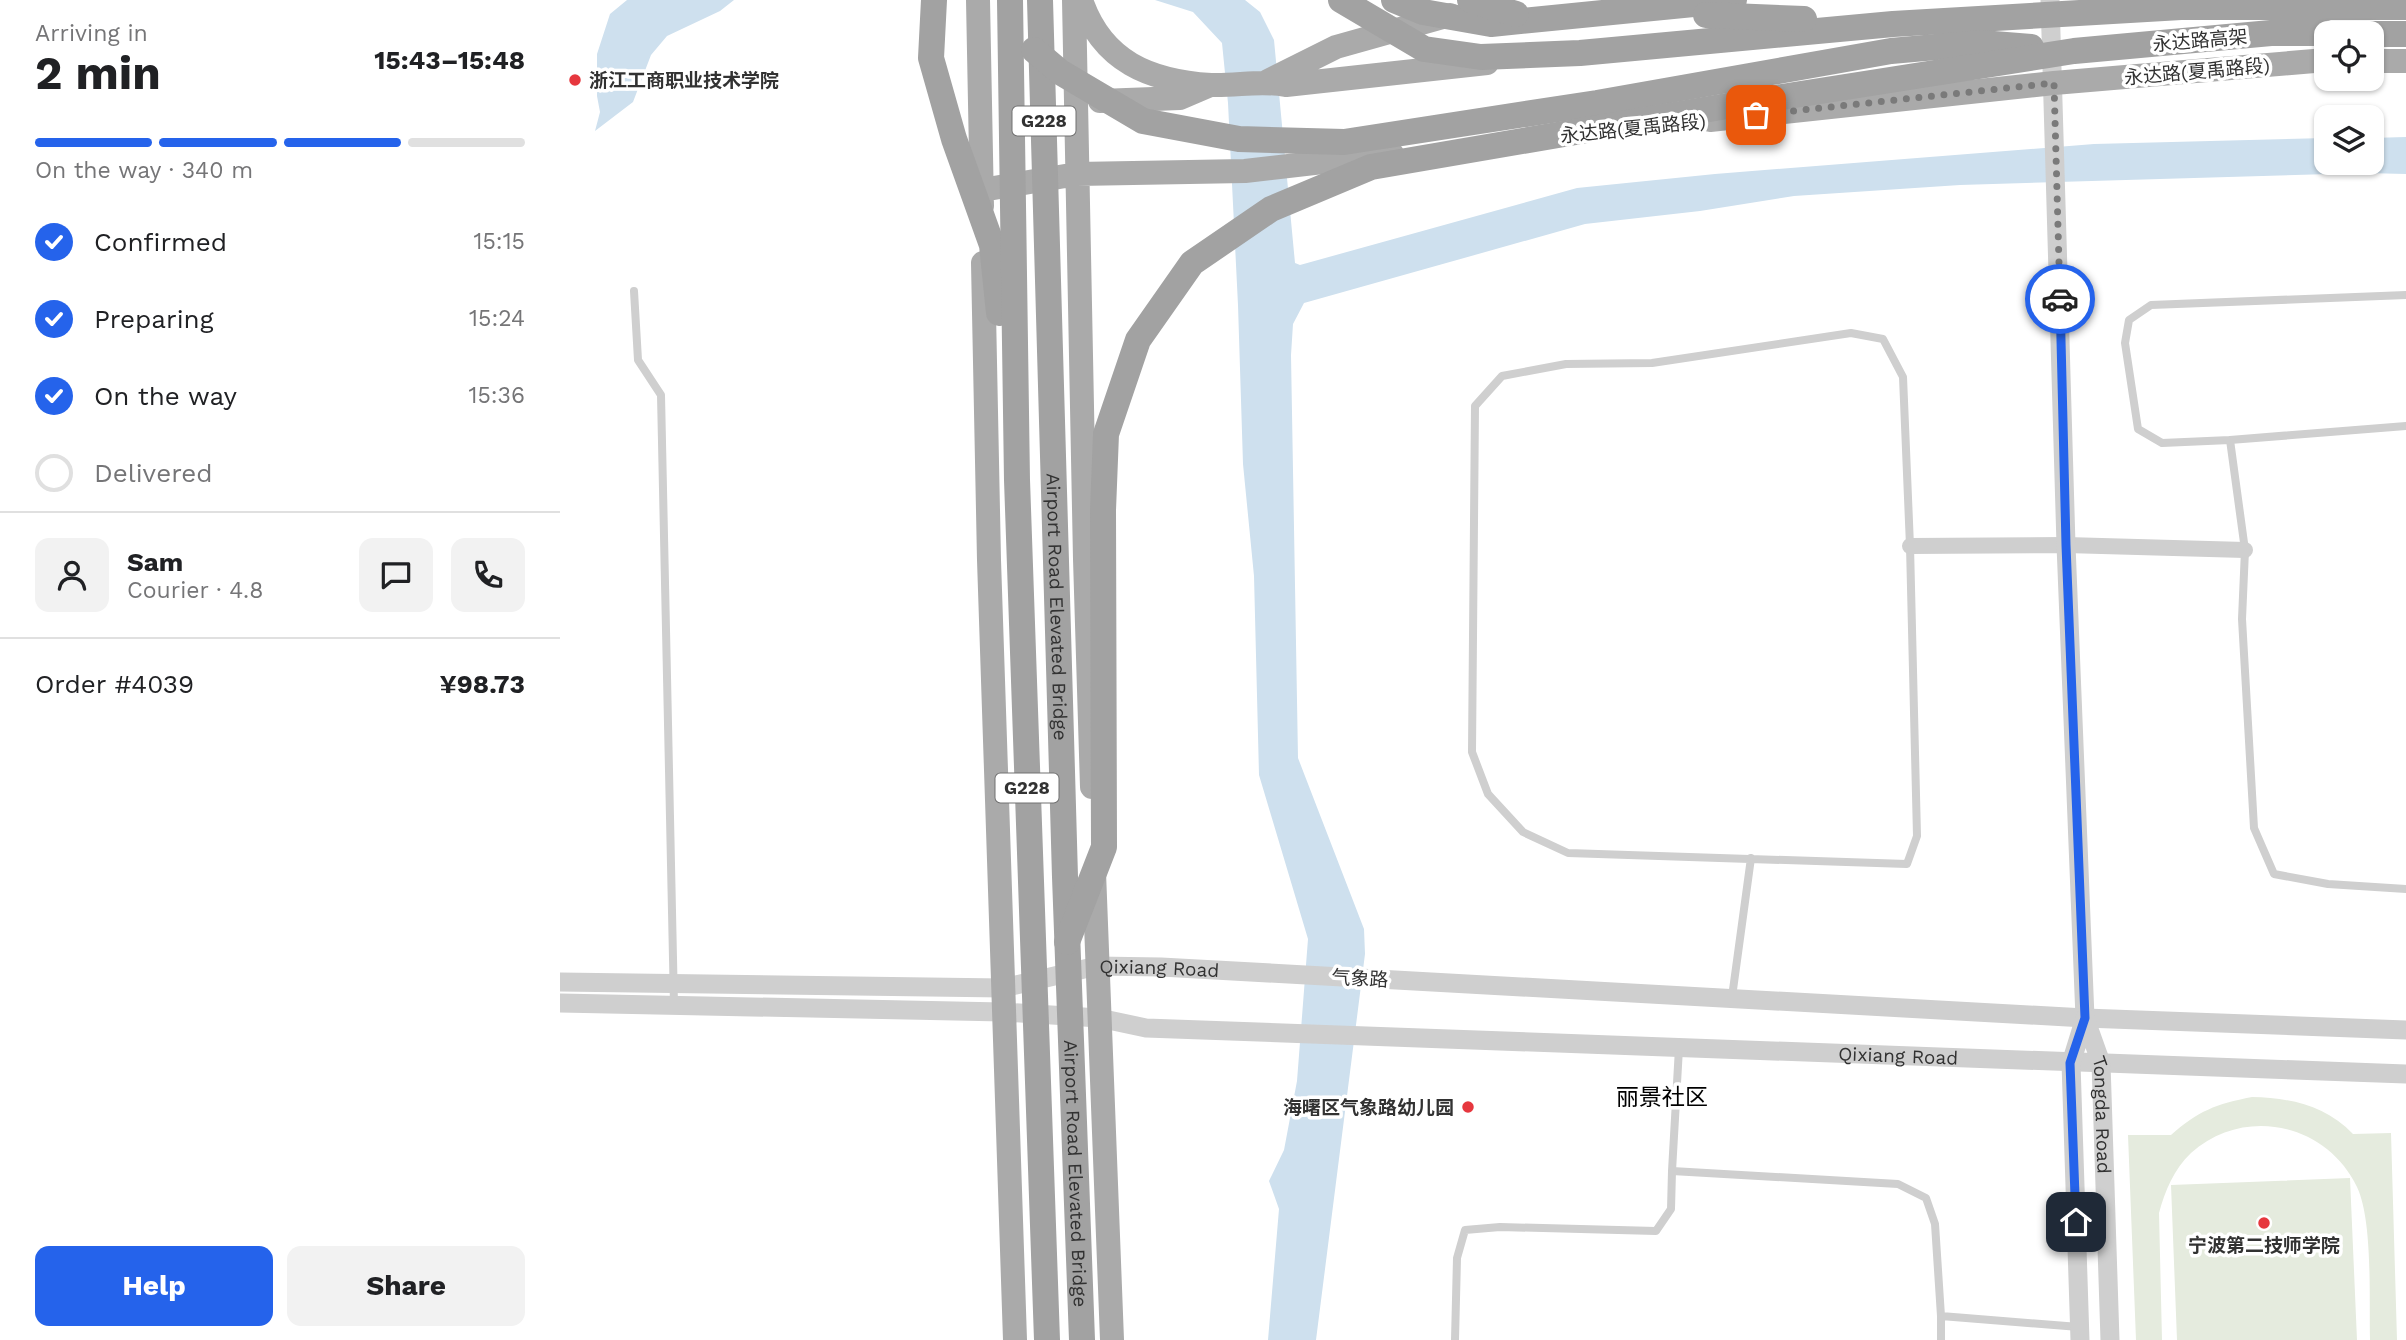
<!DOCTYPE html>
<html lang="en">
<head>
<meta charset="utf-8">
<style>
	:root { --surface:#fff; --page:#f2f2f2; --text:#202124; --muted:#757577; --line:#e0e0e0; --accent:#2563eb }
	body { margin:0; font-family:"Work Sans","Noto Sans SC",sans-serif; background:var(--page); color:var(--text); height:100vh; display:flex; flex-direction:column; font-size:26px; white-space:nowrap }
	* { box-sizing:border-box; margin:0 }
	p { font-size:23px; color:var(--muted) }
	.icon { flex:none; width:38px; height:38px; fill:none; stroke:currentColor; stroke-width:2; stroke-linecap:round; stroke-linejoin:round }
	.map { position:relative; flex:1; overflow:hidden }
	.details { display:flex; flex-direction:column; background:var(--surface); width:560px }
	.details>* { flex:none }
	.controls { position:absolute; left:1754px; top:21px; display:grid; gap:14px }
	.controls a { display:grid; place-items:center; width:70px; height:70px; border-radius:14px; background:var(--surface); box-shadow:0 2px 5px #0004; font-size:35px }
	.pin { position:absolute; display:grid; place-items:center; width:60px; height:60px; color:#fff; margin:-30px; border-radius:14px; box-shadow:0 4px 10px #0006 }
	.courier { position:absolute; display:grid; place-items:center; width:70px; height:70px; margin:-35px; border:5px solid #2563eb; border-radius:50%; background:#fff; color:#222; box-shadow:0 2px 9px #0007 }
	.headline em { font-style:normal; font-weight:700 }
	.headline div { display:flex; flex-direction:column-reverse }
	.headline { display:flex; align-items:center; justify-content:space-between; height:119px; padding:0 35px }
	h1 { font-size:46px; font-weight:700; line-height:52px }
	.bar { display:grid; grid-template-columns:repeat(4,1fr); gap:10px 7px; align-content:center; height:84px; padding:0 35px }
	.bar i { height:9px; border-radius:5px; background:var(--line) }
	.bar .current { background:var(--accent) }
	.bar p { grid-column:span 4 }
	.line { display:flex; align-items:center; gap:18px; padding:0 35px; border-top:2px solid var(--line) }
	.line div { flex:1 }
	.round { display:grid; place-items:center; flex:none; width:74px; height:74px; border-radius:14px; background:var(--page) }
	ol { padding:0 35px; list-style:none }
	li { display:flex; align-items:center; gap:21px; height:77px }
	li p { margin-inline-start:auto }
	li .icon { padding:7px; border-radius:50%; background:var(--accent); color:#fff; stroke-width:4 }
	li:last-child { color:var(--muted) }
	li i { width:38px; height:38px; border:4px solid var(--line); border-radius:50% }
	.cta { display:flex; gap:14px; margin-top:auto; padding:14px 35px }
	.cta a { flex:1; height:80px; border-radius:14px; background:var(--accent); color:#fff; font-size:28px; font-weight:700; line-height:80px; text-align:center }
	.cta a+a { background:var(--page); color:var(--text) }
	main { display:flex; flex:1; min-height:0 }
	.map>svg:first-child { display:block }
</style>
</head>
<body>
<main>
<section class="details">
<div class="headline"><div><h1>2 min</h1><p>Arriving in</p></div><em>15:43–15:48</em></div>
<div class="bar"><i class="current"></i><i class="current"></i><i class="current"></i><i></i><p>On the way · 340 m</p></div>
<ol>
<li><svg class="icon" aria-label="check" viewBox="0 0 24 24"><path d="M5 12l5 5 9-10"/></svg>Confirmed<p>15:15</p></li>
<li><svg class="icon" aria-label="check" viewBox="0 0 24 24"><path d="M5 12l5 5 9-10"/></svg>Preparing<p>15:24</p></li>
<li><svg class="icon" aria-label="check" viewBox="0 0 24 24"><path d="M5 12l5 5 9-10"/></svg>On the way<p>15:36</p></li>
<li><i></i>Delivered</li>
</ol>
<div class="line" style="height:126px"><a class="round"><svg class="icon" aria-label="person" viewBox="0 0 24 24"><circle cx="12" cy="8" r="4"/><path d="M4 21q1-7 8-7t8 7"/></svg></a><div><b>Sam</b><p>Courier · 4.8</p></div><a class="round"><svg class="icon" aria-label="chat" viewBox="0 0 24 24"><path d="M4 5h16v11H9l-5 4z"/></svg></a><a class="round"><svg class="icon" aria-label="phone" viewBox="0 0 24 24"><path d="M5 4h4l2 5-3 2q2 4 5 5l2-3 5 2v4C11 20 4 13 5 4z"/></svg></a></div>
<div class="line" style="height:91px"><div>Order #4039</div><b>¥98.73</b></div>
<div class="cta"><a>Help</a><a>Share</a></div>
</section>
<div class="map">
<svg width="1846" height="1340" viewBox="0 0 1846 1340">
	<rect width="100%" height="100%" fill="#fff"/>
	<!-- green -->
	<path fill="#e5ebde" d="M1692 1097C1730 1098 1765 1105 1793 1134L1831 1133 1837 1340H1810C1809 1300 1813 1221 1797 1187 1767 1124 1685 1105 1631 1153 1614 1169 1605 1191 1599 1213L1602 1340H1576L1568 1135H1611C1638 1111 1656 1104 1692 1097Z
		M1790 1178 1797 1340H1617L1611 1185Z"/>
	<!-- water -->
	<path fill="#cee0ee" d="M67 0H174L160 11 107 36 91 55 73 102 35 131 40 112 37 96V54L50 14Z
		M595 0H685L700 12 714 40 735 263 740 265 1017 188 1155 174 1534 144 1766 138V163H1811V138L1846 137V174L1805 173 1400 185 1234 196 1140 211 1025 224 744 303 733 324 731 355 738 758 804 929 805 954 756 1340H708L719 1209 709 1181 724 1150 737 1081 748 939 699 775 694 576 683 464 678 305 668 103 662 43 633 12Z"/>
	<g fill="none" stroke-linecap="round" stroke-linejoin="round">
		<!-- service -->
		<path stroke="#cfcfcf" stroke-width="8" d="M74 291 78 360 101 395 114 1005
			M1291 333 1323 339 1343 377 1350 546 1357 836 1347 864 1008 853 963 832 928 794 912 752 915 406 942 376 1006 364 1092 363Z
			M1846 426 1670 440 1685 550 1682 619 1694 828 1714 874 1768 884 1846 889
			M1670 440 1602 443 1578 429 1565 343 1569 320 1591 305 1846 295
			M1172 997 1191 858
			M1119 1048 1112 1171 1338 1184 1366 1198 1375 1224 1381 1316 1519 1327
			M1381 1316V1340
			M895 1340 897 1258 905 1230 940 1227 1096 1231 1111 1209 1112 1171"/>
		<!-- minor -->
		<path stroke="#cfcfcf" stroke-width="16" d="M1350 546 1506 545 1685 550"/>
		<!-- tertiary -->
		<g stroke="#cfcfcf" stroke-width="19">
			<path d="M1490 0 1506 545 1525 1018"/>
			<path id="s1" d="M0 982 443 988 537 966 601 967 1525 1018 1846 1030"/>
			<path id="s2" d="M0 1003 443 1012 539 1018 586 1028 1846 1074"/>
			<path id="s3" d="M1520 1340 1511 1063 1525 1018 1541 1063 1550 1340"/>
		</g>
		<!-- primary -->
		<path stroke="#aaa" stroke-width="24" d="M418 0 422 206
			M514 0 525 559 532 787
			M521 0C542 62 590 81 651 85 677 86 701 80 726 85L927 63
			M1811 61H1846
			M708 81 776 47 890 15
			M540 101 620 98 648 86
			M1150 120 1494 83 1766 60
			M422 190 517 174 685 171 832 154
			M423 263 429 560 455 1340
			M534 872 552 1340"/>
		<!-- trunk -->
		<g stroke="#a2a2a2" stroke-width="26">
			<path d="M374 0 371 58 394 139 432 245 439 313"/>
			<path d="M450 0 457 480 487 1340"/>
			<path id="s4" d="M480 0 505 877 522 1340"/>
			<path d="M781 0 864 49 921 57 1020 53 1333 24 1621 7H1846"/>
			<path d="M834 0 863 12 931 24 1174 0"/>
			<path d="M910 0 956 14"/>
			<path d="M1146 15 1244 19"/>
			<path d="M1811 34H1846"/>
			<path d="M474 50 500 72 583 121 679 139 784 142 1037 103 1331 51 1421 43 1471 47"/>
			<path d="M507 942 544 847 543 510 546 434 578 340 632 263 711 209 811 167 1196 101 1514 51 1711 33H1766"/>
		</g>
	</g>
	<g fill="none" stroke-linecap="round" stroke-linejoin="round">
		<!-- done -->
		<path stroke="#7a7a7a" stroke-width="7" stroke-dasharray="0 12.6" d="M1196 115 1494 83 1500 299"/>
		<!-- route -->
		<path stroke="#2563eb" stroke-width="9" d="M1500 299 1506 545 1525 1018 1510 1063 1516 1222"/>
	</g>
	<!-- markers -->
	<g fill="#e6373e" stroke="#fff" stroke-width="2.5">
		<circle cx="15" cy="80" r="7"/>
		<circle cx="908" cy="1107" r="7"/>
		<circle cx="1704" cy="1223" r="7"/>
	</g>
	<g text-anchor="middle" stroke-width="7" stroke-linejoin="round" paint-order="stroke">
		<!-- shield labels -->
		<g fill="#fff" stroke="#707070" stroke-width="2">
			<rect x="452.5" y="106.5" width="63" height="29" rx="5"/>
			<rect x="435.5" y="773.5" width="63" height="29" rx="5"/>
		</g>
		<g font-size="18" font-weight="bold" fill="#323232">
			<text x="484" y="127">G228</text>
			<text x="467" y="794">G228</text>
		</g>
		<!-- street labels -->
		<g font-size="19" fill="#323232" stroke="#fff">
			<text transform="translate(1640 40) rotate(-5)" y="7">永达路高架</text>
			<text transform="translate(1637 71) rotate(-5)" y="7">永达路(夏禹路段)</text>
			<text transform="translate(1073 128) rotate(-6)" y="7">永达路(夏禹路段)</text>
			<text dy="7" stroke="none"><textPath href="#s4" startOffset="607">Airport Road Elevated Bridge</textPath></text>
			<text dy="7" stroke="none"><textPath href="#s1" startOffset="602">Qixiang Road</textPath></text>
			<text transform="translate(800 978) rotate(3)" y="7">气象路</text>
			<text dy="7" stroke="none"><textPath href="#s2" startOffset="1340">Qixiang Road</textPath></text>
			<text dy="7" stroke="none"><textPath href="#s3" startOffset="424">Tongda Road</textPath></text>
			<text dy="7" stroke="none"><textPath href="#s4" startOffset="1174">Airport Road Elevated Bridge</textPath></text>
		</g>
		<!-- poi labels -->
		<g font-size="19" font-weight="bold" fill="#323232" stroke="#fff" text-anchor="start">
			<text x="29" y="87">浙江工商职业技术学院</text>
			<text x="894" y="1114" text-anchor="end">海曙区气象路幼儿园</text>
			<text x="1704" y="1252" text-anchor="middle">宁波第二技师学院</text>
		</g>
		<!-- quarter labels -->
		<g font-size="23" fill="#000" stroke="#fff">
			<text x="1102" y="1105">丽景社区</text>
		</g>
	</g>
</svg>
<div class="controls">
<a><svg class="icon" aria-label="locate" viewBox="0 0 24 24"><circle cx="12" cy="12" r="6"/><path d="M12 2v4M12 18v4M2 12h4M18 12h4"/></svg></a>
<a><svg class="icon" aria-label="layers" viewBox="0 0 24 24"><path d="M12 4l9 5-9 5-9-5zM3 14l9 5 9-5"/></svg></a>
</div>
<div class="pin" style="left:1196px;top:115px;background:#ea580c"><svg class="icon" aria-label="bag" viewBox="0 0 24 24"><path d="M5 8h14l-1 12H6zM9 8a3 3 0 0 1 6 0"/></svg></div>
<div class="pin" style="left:1516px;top:1222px;background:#1f2937"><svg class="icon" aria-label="home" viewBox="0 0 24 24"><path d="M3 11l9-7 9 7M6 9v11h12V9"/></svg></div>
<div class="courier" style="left:1500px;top:299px"><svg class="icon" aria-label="car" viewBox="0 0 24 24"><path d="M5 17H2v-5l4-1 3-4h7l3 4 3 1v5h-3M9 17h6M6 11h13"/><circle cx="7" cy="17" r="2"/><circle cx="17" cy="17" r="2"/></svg></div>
</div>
</main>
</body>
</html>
